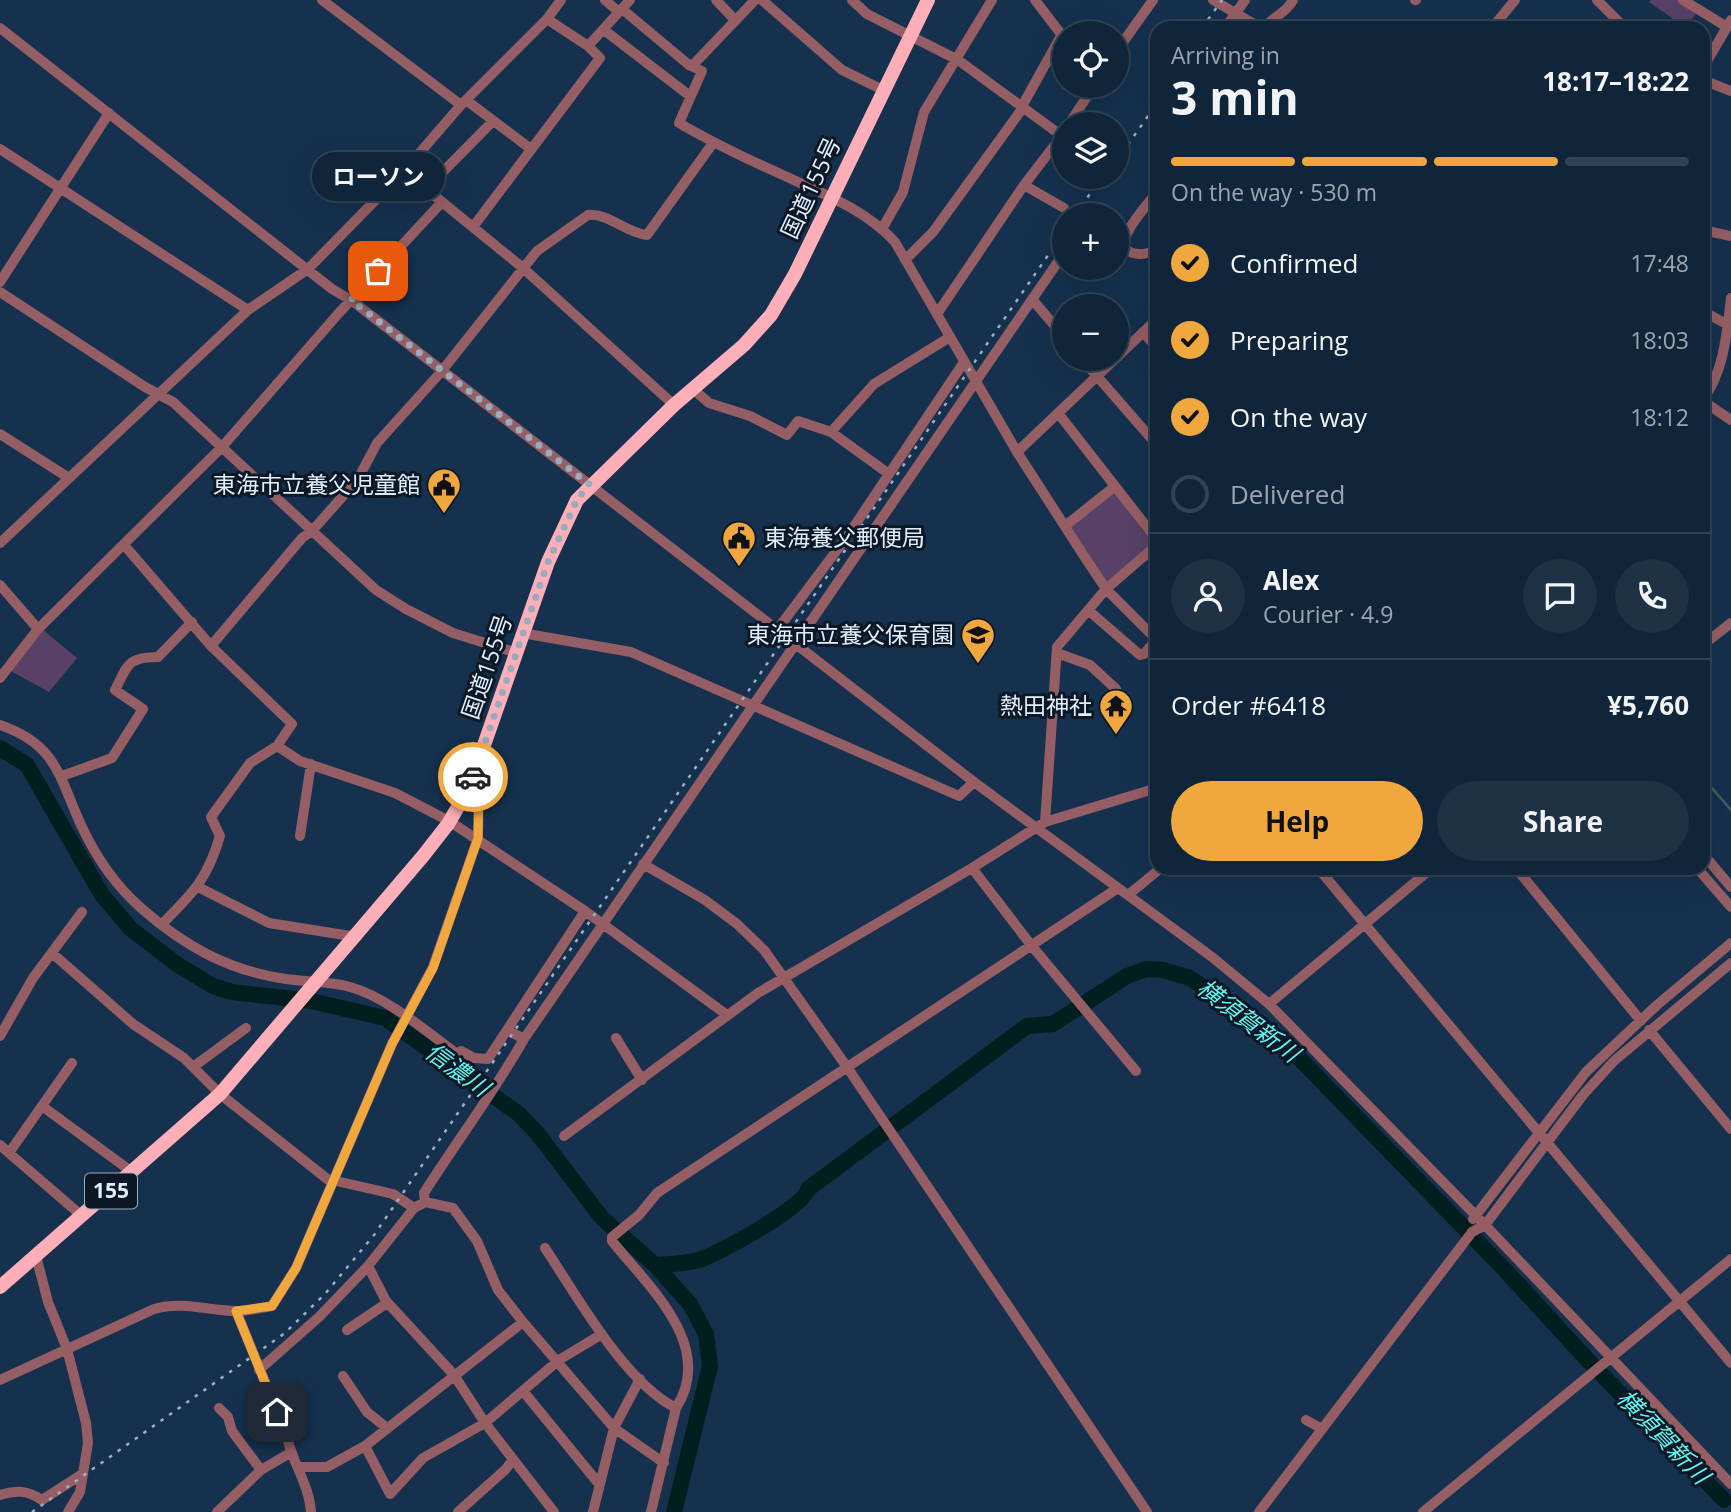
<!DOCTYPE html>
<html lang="en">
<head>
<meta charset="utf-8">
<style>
	:root { --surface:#10253a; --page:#1e3145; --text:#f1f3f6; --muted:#9ca5af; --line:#304254; --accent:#efa73e }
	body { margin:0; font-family:"Open Sans","Noto Sans JP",sans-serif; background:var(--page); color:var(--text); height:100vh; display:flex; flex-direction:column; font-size:26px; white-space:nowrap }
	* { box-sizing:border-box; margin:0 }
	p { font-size:23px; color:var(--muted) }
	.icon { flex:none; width:38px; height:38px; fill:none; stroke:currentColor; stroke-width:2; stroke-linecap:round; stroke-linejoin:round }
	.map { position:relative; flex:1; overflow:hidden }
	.drawer { position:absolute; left:1150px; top:21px; width:560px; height:854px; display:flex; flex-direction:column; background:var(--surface); border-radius:21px; box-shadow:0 7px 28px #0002,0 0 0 2px var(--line) }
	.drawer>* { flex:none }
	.buttons { position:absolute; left:1052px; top:21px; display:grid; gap:14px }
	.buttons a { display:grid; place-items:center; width:77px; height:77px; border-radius:50%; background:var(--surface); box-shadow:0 7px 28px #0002,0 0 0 2px var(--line); font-size:35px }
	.pin { position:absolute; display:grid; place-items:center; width:60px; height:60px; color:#fff; margin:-30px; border-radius:14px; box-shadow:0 4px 10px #0006 }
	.courier { position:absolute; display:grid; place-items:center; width:70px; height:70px; margin:-35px; border:5px solid #efa73e; border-radius:50%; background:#fff; color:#222; box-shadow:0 2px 9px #0007 }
	.bubble { position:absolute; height:49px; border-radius:24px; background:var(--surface); box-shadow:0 7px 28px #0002,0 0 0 2px var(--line); font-size:23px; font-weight:700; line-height:49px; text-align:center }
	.headline em { font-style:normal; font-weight:700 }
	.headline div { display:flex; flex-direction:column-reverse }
	.headline { display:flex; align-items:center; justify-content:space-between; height:119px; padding:0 21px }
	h1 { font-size:46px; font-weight:700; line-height:52px }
	.bar { display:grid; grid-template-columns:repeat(4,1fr); gap:10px 7px; align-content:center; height:84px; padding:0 21px }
	.bar i { height:9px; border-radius:5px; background:var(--line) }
	.bar .on { background:var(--accent) }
	.bar p { grid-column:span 4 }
	.line { display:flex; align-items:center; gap:18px; padding:0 21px; border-top:2px solid var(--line) }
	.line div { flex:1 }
	.round { display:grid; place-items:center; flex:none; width:74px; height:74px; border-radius:37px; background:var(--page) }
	ol { padding:0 21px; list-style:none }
	li { display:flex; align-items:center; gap:21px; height:77px }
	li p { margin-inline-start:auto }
	li .icon { padding:7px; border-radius:50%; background:var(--accent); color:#111; stroke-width:4 }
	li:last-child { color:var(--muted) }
	li i { width:38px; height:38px; border:4px solid var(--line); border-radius:50% }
	.button { display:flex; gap:14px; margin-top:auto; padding:14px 21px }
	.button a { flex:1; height:80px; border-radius:42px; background:var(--accent); color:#111; font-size:28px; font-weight:700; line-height:80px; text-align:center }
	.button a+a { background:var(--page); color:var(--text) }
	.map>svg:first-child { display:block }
</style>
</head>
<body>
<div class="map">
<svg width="1731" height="1512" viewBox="0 0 1731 1512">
	<rect width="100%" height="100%" fill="#15314e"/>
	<!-- green -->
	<path fill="#584066" d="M1651 0H1683L1698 10 1686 28 1649 2Z
		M1110 493 1116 495 1151 541V546L1110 581H1105L1071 527Z
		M41 628 77 658 49 692 5 668Z"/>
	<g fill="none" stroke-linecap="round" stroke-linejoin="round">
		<!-- stream -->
		<path stroke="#435d61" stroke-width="2.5" d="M1703 778 1731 810"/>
		<!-- river -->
		<path stroke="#001f1e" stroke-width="16" d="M0 748 27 765 102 895 131 929 178 965 213 986 232 992 311 1001 385 1018 519 1114 537 1133 602 1218 655 1265 690 1304 706 1334 710 1366 674 1512
			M655 1265C669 1264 685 1264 699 1260 718 1254 805 1207 808 1189L1027 1026 1053 1024 1127 976 1146 969 1163 970 1190 978 1253 1021 1300 1059 1505 1270 1595 1368
			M1602 1375 1724 1500"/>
		<!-- minor -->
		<path stroke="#945e64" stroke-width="10" d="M322 0 461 105
			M605 0 619 12
			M716 0 735 20
			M762 0 842 70 883 90
			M852 0 867 14 958 60 1062 136
			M1035 0 1064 38
			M1213 0 1261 28
			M1415 0H1416
			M1597 0 1625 28
			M1683 0 1727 27
			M622 9 689 65 702 71 679 123C713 143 749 160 785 176 824 194 866 210 895 242L1017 452 1084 556 1106 589 1157 640
			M0 28 332 289 351 300 974 782 1212 957 1269 1004 1485 1225 1731 1484
			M1225 28 1245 0
			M1265 28C1273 15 1284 16 1293 0
			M1492 28 1515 0
			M604 30 690 96
			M588 46 630 0
			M1116 52 1153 0
			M692 66 755 0
			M1703 68 1731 20
			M1703 80 1731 91
			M466 100 531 149
			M1021 108 1061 36
			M1069 124 1094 86
			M0 149 248 310
			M404 171 523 268 674 405
			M1024 185 1064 208
			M426 189 493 121
			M1157 197H1153C1145 208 1102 253 1140 254 1145 254 1151 252 1157 252
			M473 227 600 58 588 46 547 19
			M882 229 903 192 924 112 992 0
			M1703 230 1731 236
			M905 260 933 232 1022 109
			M0 282 109 113
			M0 292 145 387 173 402 376 590 406 609 453 633 517 653
			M1032 299 1064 337
			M1703 311 1726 324
			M937 314 1024 185 1064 133
			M1143 332 1157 348
			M1082 359 1157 445
			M693 389 709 403 750 416 787 435 798 421 831 432 889 474
			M1703 399C1724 373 1727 331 1731 298
			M1703 401 1731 420
			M1058 413 1157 540
			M831 432 874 384 950 337
			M0 434 69 478
			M1017 452 1157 319
			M1065 526 1114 487
			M0 543 248 310 308 269 404 171 461 105 547 19 561 0
			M125 546 211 646 292 724 277 746 250 763 211 817 220 836C207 880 193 893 162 924
			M0 585 38 629
			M1088 610 1140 655 1144 654 1156 640
			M777 630 849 534 964 362
			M522 633 631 652 959 796 974 782
			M1703 645 1731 623
			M211 646 302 538 312 531 358 479 377 443 441 372 537 251 588 215C609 213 626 233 647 235L713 143
			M1057 653 1090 665 1116 689
			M0 678 38 629 222 447 338 314 442 202
			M0 725C58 745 59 778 82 827 97 859 115 885 141 908 184 946 229 971 286 979 307 982 329 981 350 987 387 997 427 1032 457 1054L461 1051 474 1058 488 1059 507 1030 524 1039
			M277 746 300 761 395 793 449 821 585 911 727 1015
			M62 776 112 758 143 709 115 690C128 665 127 657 158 657L192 622
			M1045 822 1057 647 1106 589 1157 545
			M300 836 311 764
			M1703 854 1731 887
			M643 864 705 900 737 924 764 950 847 1067 1147 1512
			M972 868 1031 945 1136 1071
			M1318 868 1731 1363
			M1516 868 1641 1021
			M1697 868 1731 907
			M198 887 269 923 357 937
			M1128 895 1161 868
			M52 953 133 1024 184 1058 220 1094 331 1182
			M1269 1004 1432 868
			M507 1030 585 911
			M1649 1030 1731 1129
			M0 1036 33 978 82 912
			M616 1038 642 1080
			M193 1067 246 1028
			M42 1106 132 1172
			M564 1136 758 993 972 868 1045 822 1157 788
			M0 1145 9 1153 72 1063
			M9 1153 82 1216
			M332 1180 393 1194 414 1208
			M425 1202 424 1193C457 1141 494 1092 524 1039L1064 253
			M1473 1219 1586 1072 1657 1005 1731 943
			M545 1248C577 1296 625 1383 676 1408
			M36 1256 48 1302 67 1349 86 1423 88 1443 80 1492 68 1512
			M368 1266 386 1301 454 1375 485 1423 554 1512
			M236 1311 286 1433C291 1461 309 1483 311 1512
			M347 1330 387 1303
			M259 1370 319 1317 368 1266 414 1208 425 1202 453 1208 477 1241 498 1290 523 1322 614 1428 664 1463
			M343 1376 367 1412 387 1428
			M0 1380 154 1309C182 1301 205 1310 233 1311 245 1312 260 1308 272 1306L296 1268 392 1044 433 967 478 838 479 783 473 776
			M523 1391 599 1484
			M219 1408 228 1417 232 1431 261 1470
			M1306 1420 1322 1429
			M365 1446 390 1494 423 1458 485 1423 559 1360 602 1334
			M299 1467H327L365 1446 523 1322
			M0 1495C17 1490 27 1490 42 1500L81 1475
			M217 1512 261 1470 290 1453
			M458 1512 506 1469 513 1459
			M593 1512 614 1428 640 1379
			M651 1512 676 1408C716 1346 649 1287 612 1241V1237L639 1215 657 1193 1118 888
			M1259 1512 1472 1232 1485 1225 1583 1095 1614 1061 1731 963
			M1423 1512 1731 1259"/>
		<!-- highway -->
		<path stroke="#feaeb7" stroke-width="14" d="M0 1287 220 1094 423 856 448 824 469 788 548 562 577 500 674 405 744 345 771 315 795 274 928 0"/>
		<!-- rail -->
		<path stroke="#9eb0c4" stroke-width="2.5" stroke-dasharray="3.5 7" stroke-linecap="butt" d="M1202 28 1222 0
			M1116 162 1157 103
			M1076 215 1101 177
			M32 1512 285 1333 325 1294 374 1235 1064 232"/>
	</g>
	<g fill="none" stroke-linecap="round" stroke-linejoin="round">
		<!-- done -->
		<path stroke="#99abbf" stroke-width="7" stroke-dasharray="0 12.6" d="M378 271 351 300 589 484 577 500 548 562 473 777"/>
		<!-- route -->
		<path stroke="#efa73e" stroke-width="9" d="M277 1412 236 1311 272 1306 296 1268 392 1044 433 968 478 838 479 783 473 777"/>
	</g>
	<!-- icons -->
	<defs>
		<g id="civic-pin" transform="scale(1.75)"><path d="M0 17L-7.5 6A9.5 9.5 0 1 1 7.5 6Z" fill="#efa73e" stroke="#0c1825"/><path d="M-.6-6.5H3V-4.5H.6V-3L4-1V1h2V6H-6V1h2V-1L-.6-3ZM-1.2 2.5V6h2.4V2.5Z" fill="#111"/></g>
		<g id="school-pin" transform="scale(1.75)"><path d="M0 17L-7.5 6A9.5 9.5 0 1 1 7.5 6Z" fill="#efa73e" stroke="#0c1825"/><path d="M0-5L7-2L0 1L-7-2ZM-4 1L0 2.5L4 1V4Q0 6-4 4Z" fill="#111"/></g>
		<g id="temple-pin" transform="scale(1.75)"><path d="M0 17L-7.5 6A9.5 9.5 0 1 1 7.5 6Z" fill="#efa73e" stroke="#0c1825"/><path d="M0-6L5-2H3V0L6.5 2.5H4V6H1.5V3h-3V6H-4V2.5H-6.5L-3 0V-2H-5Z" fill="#111"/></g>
	</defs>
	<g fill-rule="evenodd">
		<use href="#civic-pin" x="444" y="485"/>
		<use href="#civic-pin" x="739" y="538"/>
		<use href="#school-pin" x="978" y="635"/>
		<use href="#temple-pin" x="1116" y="706"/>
	</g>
	<g text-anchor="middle" stroke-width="6" stroke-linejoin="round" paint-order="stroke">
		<!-- shield labels -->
		<rect fill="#0c1825" stroke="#a0adbc" stroke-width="2" x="85" y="1173.5" width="52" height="35" rx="5"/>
		<g font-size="21" font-weight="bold" fill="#e0edfc">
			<text x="111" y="1198">155</text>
		</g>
		<!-- street labels -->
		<g font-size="23" fill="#e0edfc" stroke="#0c1825">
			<text transform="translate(811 188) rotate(-65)" y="8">国道155号</text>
			<text transform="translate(487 667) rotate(-71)" y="8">国道155号</text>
		</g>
		<!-- poi labels -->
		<g font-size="23" fill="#e0edfc" stroke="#0c1825" text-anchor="end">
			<text x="420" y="493">東海市立養父児童館</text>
			<text x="764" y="546" text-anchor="start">東海養父郵便局</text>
			<text x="954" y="643">東海市立養父保育園</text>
			<text x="1092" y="714">熱田神社</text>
		</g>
		<!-- water labels -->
		<g font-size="24" font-style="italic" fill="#5df5f0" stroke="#0c1825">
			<text transform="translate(1248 1021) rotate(37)" y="8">横須賀新川</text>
			<text transform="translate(457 1070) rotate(36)" y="8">信濃川</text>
			<text transform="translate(1663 1437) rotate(46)" y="8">横須賀新川</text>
		</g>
	</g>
</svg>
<div class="buttons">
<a><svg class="icon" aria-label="locate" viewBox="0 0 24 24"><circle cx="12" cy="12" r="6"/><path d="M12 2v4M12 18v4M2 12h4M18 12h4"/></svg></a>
<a><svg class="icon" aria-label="layers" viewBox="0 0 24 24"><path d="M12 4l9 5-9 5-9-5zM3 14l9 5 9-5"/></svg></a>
<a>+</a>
<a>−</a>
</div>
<div class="pin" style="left:378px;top:271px;background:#ea580c"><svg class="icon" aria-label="bag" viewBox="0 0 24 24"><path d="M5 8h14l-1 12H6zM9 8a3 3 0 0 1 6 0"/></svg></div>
<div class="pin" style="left:277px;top:1412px;background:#1f2937"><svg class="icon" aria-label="home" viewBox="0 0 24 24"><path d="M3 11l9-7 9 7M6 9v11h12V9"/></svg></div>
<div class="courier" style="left:473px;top:777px"><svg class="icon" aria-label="car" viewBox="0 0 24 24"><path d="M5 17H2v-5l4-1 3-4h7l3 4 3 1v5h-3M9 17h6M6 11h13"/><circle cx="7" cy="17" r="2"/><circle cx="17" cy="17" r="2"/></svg></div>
<div class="bubble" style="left:312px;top:152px;width:133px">ローソン</div>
<section class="drawer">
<div class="headline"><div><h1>3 min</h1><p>Arriving in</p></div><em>18:17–18:22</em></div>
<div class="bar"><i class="on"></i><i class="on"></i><i class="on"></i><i></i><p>On the way · 530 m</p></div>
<ol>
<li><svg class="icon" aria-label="check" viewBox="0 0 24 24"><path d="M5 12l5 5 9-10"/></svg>Confirmed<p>17:48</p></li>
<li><svg class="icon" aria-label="check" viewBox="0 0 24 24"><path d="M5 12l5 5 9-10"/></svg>Preparing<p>18:03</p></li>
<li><svg class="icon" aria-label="check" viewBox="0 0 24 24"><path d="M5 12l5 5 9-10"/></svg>On the way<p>18:12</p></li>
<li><i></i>Delivered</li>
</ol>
<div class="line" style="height:126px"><a class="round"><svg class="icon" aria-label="person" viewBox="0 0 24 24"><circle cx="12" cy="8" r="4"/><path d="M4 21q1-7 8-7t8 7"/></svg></a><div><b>Alex</b><p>Courier · 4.9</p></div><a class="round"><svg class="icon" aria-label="chat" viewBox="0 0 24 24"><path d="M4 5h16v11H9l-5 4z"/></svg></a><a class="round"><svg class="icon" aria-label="phone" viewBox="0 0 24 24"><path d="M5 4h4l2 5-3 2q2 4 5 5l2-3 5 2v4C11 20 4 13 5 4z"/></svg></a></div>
<div class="line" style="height:91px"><div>Order #6418</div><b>¥5,760</b></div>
<div class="button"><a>Help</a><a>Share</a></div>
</section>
</div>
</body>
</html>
